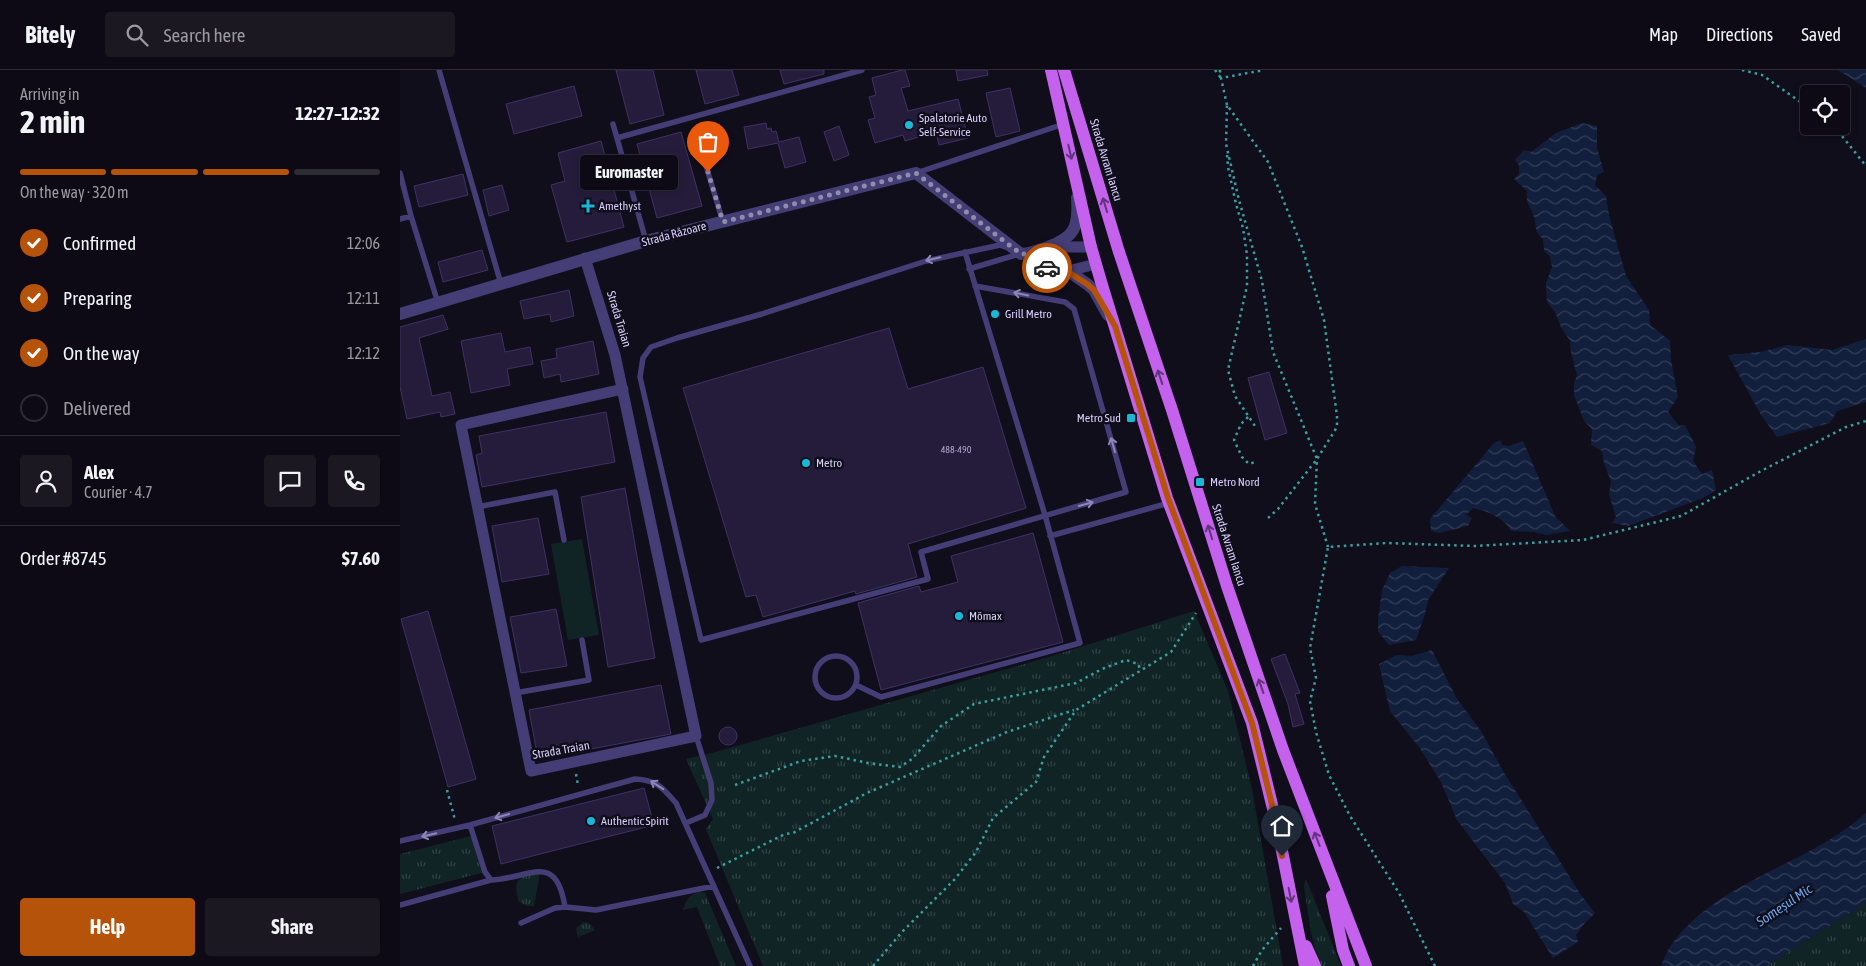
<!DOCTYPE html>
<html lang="en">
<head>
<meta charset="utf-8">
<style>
	:root { --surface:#0d0a15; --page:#1b1822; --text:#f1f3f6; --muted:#9a9aa0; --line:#2d2b34; --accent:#b45309 }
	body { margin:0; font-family:"Asap Condensed",sans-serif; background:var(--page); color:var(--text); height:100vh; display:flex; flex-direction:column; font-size:19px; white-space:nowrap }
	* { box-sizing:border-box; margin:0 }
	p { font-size:16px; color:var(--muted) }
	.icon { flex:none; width:28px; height:28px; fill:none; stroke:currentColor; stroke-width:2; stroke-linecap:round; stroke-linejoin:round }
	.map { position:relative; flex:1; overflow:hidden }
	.sheet { display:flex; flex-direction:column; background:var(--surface); width:400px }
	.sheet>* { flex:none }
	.controls { position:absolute; left:1400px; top:15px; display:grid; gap:10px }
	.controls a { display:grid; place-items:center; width:50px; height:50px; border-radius:5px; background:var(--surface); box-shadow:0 2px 8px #0003,0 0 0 1px var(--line); font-size:25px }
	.pin { position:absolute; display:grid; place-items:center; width:42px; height:42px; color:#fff; margin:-51px -21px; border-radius:50% 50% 50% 0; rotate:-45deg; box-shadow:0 0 5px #0007 }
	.pin .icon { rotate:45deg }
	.courier { position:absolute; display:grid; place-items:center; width:50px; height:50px; margin:-25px; border:4px solid #b45309; border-radius:50%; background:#fff; color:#222; box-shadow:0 1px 6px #0007 }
	.bubble { position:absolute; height:35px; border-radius:5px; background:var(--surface); box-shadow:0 2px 8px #0003,0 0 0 1px var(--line); font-size:16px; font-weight:700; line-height:35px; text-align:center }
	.summary em { font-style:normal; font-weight:700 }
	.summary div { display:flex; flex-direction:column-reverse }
	.summary { display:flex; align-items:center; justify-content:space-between; height:85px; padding:0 20px }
	h1 { font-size:32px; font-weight:700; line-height:38px }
	.bar { display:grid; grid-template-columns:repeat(4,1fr); gap:8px 5px; align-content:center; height:60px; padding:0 20px }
	.bar i { height:6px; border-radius:4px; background:var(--line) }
	.bar .selected { background:var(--accent) }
	.bar p { grid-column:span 4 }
	.line { display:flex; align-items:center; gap:12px; padding:0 20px; border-top:1px solid var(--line) }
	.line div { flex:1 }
	.round { display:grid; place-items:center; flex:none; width:52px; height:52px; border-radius:5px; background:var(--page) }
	ol { padding:0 20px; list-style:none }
	li { display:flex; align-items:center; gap:15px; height:55px }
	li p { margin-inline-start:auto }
	li .icon { padding:5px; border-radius:50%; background:var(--accent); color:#fff; stroke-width:4 }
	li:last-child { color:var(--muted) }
	li i { width:28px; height:28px; border:2px solid var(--line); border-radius:50% }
	.cta { display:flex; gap:10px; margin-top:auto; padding:10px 20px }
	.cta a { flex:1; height:58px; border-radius:5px; background:var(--accent); color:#fff; font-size:20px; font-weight:700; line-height:58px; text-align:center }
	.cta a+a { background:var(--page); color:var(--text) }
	header { display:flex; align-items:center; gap:30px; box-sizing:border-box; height:70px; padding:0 25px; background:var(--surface); border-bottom:1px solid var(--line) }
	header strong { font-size:24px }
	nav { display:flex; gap:28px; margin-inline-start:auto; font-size:18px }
	.search { width:350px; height:45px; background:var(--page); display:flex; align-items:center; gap:12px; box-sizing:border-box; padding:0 18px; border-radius:5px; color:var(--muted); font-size:19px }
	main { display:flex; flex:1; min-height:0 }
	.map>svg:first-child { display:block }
</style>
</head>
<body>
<header>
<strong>Bitely</strong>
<div class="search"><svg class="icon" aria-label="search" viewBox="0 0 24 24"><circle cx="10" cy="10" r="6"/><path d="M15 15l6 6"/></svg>Search here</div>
<nav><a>Map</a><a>Directions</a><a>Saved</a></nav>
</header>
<main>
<section class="sheet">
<div class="summary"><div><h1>2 min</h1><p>Arriving in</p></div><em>12:27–12:32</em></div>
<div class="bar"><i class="selected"></i><i class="selected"></i><i class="selected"></i><i></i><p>On the way · 320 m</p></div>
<ol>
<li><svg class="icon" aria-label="check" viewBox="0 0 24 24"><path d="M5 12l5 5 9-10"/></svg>Confirmed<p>12:06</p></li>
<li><svg class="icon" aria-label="check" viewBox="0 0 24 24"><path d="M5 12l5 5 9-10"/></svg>Preparing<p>12:11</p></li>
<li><svg class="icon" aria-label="check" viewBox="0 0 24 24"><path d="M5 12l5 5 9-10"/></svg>On the way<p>12:12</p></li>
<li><i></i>Delivered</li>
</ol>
<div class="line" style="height:90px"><a class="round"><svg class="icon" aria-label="person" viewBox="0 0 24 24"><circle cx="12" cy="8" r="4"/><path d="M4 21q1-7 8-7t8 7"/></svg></a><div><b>Alex</b><p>Courier · 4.7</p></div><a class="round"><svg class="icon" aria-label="chat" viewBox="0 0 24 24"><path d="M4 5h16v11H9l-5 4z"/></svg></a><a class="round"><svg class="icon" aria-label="phone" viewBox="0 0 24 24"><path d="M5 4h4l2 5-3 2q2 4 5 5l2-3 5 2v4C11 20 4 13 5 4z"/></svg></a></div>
<div class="line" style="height:65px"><div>Order #8745</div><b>$7.60</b></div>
<div class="cta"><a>Help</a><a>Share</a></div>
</section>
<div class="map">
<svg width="1466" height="896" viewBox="0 0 1466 896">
	<defs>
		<pattern id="grass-tufts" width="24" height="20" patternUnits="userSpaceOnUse" patternTransform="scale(1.25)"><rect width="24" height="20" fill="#112425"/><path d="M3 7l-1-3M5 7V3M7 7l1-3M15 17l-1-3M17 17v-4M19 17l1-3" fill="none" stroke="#334345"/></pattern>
		<pattern id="water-waves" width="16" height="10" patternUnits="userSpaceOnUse" patternTransform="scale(1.25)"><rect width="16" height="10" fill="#121f3c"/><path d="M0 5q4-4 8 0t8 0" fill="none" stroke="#343e59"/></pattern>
	</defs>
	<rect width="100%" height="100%" fill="#110e1c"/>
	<!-- grass -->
	<path fill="url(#grass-tufts)" d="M794 541 828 621 852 719 883 896H363L306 759 313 749 286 689 312 683 649 587Z
		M75 765 85 802 0 824V784Z
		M140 802 134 836H127L119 832C112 809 119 806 140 802Z
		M906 809 941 896H920L911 863 904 816Z
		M299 822 305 823 336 896H320L297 837 283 840C286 831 288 825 299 822Z
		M1466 833V896H1366Z
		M183 852 189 853 195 860 178 867 176 859Z"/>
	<!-- park -->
	<path fill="#112425" d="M182 469 199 565 168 570 151 474Z"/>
	<!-- water -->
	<path fill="url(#water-waves)" d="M1438 0H1466V18Z
		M1182 53 1197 56V78L1204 102 1197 105 1195 115 1206 126 1209 145 1226 206 1249 240 1250 255 1270 271 1271 290 1278 327 1268 342 1279 356 1285 355 1296 377 1293 391 1302 404 1312 400 1316 420 1303 428 1228 456 1212 453 1216 447 1209 424 1211 412 1204 393 1202 381 1191 375 1192 359 1184 351 1174 325V313L1177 306 1171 282 1170 271 1161 257 1155 242 1147 232 1146 213 1152 197 1150 187 1144 180 1143 169C1134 161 1137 158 1134 147 1131 136 1125 134 1127 121L1114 109 1119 104V95L1115 90 1124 80 1131 82 1156 63Z
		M1466 269V332L1437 341 1430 353 1377 367 1361 345 1328 285 1360 282 1388 275 1432 280Z
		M1101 370 1102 375 1109 376 1123 371 1155 446 1170 461 1146 465 1134 462 1111 461C1102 446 1089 442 1073 438L1066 445 1072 448 1068 456 1039 463 1031 461 1030 449 1094 373Z
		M1002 496 1049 498 1028 530 1025 544 1016 570 989 575 978 561V550L982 520 990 503Z
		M1032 580 1057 629 1081 661 1103 701 1181 825 1195 843 1184 854 1176 865 1178 872 1153 888 1124 842 1113 834 1105 813 1057 750 1041 712 1019 677 990 641 979 594 997 585 1012 586Z
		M1466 743V833L1366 896H1261C1264 889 1267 881 1271 875 1319 809 1407 796 1466 743Z"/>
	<!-- building -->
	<path fill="#251c3b" stroke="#3f3164" d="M216 0H253L264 45 230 54Z
		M296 0H332L339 25 305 34Z
		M380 0H424V4L384 14Z
		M502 0H505L510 16 501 18 508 41 558 29 568 68 539 75 536 62 505 71 503 65 475 73 468 50 475 48 469 27 476 25 472 8Z
		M556 0H587L588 5 558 11Z
		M174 16 182 46 114 64 106 34Z
		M610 18 620 61 596 67 586 23Z
		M366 53 367 59 371 58 372 62 376 61 379 72 399 67 406 92 385 98 378 73 348 79 344 57Z
		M439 56 449 85 434 91 424 62Z
		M281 62 302 136 257 148 237 74Z
		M201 71 224 157 167 172 151 115 165 111 158 83Z
		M63 104 68 125 19 137 14 116Z
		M102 115 109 140 89 146 83 120Z
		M82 180 88 200 43 212 38 192Z
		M169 220 174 246 151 252 150 244 124 249 120 231Z
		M43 245 48 259 19 268 32 326 50 322 55 344 41 347 40 342 7 349 0 317V257Z
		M489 258 508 319 583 297 626 438 508 474 517 507 456 524 455 521 363 547 356 525 346 527 283 318Z
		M101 263 105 282 130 277 133 294 107 299 110 315 71 323 61 271Z
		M193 271 199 304 161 312 160 304 144 308 141 291 157 288 156 279Z
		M869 302 887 363 865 370 848 308Z
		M206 342 215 392 82 417 76 385 82 383 79 366Z
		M225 418 255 588 208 597 181 427Z
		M138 448 149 504 102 512 92 456Z
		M633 463 663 572 481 620 458 533 519 516 521 522 558 512 551 486Z
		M156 539 167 596 121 603 110 547Z
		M28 541 76 709 48 717 1 549Z
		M885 584 900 623 895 624 904 654 893 657 888 634 871 589Z
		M261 615 271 664 138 689 129 640Z
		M319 666a9 9 0 1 1 18 0a9 9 0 1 1-18 0Z
		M244 718 254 755 101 794 92 756Z"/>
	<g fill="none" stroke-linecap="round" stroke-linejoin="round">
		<!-- path -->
		<path stroke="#3a9fa1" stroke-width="2.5" stroke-dasharray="2.5 4" stroke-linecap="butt" d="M815 0 821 8
			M820 0V7
			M1342 0 1362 5 1409 38
			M827 35 821 8 864 0
			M1434 56 1466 96
			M827 85 828 97 836 134 843 158 847 185V216L828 300 835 326 855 356
			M848 347 841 354 834 370 842 387 849 394 855 392
			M868 448 878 439 917 389 873 282 862 211 839 130 826 74 827 35 868 92 902 177 924 250 937 346V357L917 389 915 434 928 477
			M176 704 178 715
			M335 715 401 691 435 686 468 693 500 697 512 689 541 656 574 634 676 613 702 599 726 590 738 594 741 601
			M47 720 55 750
			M317 798 385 764 393 763 467 723 607 662 674 640
			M473 896 502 862 555 809 576 782 593 748 636 712 644 687 676 640 771 582 796 543
			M853 896 862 880 881 858
			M1035 896 999 823 950 746 929 705 916 662 910 631 916 608 910 578 928 477 987 473 1074 476 1183 470 1281 446 1361 401 1446 357 1466 351"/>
		<!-- service -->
		<path stroke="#453e76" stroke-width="5.5" d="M39 0 101 214
			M213 54 246 171
			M297 66 323 152
			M217 68 462 0
			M0 103 11 146 38 233
			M516 103 664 54
			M0 149 11 146
			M569 199 619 184
			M575 216 665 232 674 239 726 422 521 482 528 509 301 570 240 307 243 288 251 277 277 268 362 244 526 191 600 175 605 177
			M77 437 155 422 164 470
			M650 466 769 433
			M415 607a21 21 0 1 1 42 0a21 21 0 1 1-42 0Z
			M456 615 481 627 680 573 645 445 565 182
			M115 623 189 610 182 570
			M286 753 305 745 312 730 311 713 296 666
			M70 755 85 802 91 810
			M0 771 70 755 235 709C257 710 262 717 276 733L350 896
			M0 835 91 810C129 809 156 780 165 837
			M121 853 155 838 165 837 196 840 314 816"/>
		<!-- minor -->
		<path stroke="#453e76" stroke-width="11" d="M648 177H691
			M185 188 215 285 296 666 131 701 61 355 223 319
			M668 201 696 194"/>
		<!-- tertiary -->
		<path stroke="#453e76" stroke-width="12" d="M629 184 648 198 668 201 687 214 694 220 708 245
			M0 244 246 171 516 103 621 184C631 184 638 180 648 177 675 167 679 157 677 128"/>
		<!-- primary -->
		<path stroke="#c462ed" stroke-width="12" d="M651 0 691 177 702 215 767 428 852 653 876 751 905 896
			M664 0 719 182 772 340 827 516 883 680 966 896
			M932 826 943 880 949 896
			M906 876 915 896"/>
	</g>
	<!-- one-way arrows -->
	<defs><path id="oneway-shaft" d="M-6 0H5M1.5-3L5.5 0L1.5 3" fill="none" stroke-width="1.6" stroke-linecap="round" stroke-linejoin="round" transform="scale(1.25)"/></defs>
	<g stroke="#62347a">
		<use href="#oneway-shaft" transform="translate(670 82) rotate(77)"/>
		<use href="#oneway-shaft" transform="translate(705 135) rotate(-107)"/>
		<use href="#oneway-shaft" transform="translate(760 307) rotate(-108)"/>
		<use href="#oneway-shaft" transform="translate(810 462) rotate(-107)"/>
		<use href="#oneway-shaft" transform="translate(861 616) rotate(-109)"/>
		<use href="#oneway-shaft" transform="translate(917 769) rotate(-111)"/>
		<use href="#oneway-shaft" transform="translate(890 825) rotate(79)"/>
	</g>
	<g stroke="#8e86b8">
		<use href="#oneway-shaft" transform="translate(533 189) rotate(167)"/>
		<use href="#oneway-shaft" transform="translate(621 224) rotate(-169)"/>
		<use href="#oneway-shaft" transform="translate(713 375) rotate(-106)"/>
		<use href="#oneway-shaft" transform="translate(686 434) rotate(-15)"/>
		<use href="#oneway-shaft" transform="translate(257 715) rotate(-147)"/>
		<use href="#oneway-shaft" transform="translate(102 746) rotate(164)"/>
		<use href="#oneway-shaft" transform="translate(29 765) rotate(167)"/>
	</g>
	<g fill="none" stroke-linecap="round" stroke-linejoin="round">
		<!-- done -->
		<path stroke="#928bac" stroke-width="5" stroke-dasharray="0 9" d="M308 102 323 152 516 103 621 184H629L647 198"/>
		<!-- route -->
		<path stroke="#b45309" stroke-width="6" d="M647 198 668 202 687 214 694 220 715 256 768 428 852 653 876 751 882 786"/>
	</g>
	<!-- markers -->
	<g fill="#1ab7da" stroke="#110e1c" stroke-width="2">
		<circle cx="509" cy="55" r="5"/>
		<path d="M185.5 128.5h5v5h5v5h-5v5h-5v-5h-5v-5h5z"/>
		<circle cx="595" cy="244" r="5"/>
		<rect x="726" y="343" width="10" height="10" rx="2.5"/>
		<circle cx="406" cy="393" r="5"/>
		<rect x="795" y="407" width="10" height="10" rx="2.5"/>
		<circle cx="559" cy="546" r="5"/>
		<circle cx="191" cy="751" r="5"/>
	</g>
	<g text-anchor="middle" stroke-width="5" stroke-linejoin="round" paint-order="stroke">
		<!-- number labels -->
		<g font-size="10" fill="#aaa2ca">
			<text x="556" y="383">488-490</text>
		</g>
		<!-- poi labels -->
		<g font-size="12" fill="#d7cef9" stroke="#110e1c" text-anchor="start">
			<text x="519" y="52">Spalatorie Auto<tspan x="519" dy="14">Self-Service</tspan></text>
			<text x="199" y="140">Amethyst</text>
			<text x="605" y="248">Grill Metro</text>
			<text x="721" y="352" text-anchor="end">Metro Sud</text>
			<text x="416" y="397">Metro</text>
			<text x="810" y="416">Metro Nord</text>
			<text x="569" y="550">Mömax</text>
			<text x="201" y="755">Authentic Spirit</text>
		</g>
		<!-- street labels -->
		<g font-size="12" fill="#d7cef9" stroke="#110e1c">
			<text transform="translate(706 90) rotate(73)" y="4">Strada Avram Iancu</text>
			<text transform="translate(274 164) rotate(-15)" y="4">Strada Răzoare</text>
			<text transform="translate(219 249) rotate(73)" y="4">Strada Traian</text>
			<text transform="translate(829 475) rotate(72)" y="4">Strada Avram Iancu</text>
			<text transform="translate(161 680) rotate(-10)" y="4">Strada Traian</text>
		</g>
		<!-- water labels -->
		<g font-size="14" font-style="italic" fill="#68a5ed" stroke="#110e1c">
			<text transform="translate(1384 835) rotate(-34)" y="5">Someșul Mic</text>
		</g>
	</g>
</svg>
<div class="controls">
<a><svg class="icon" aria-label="locate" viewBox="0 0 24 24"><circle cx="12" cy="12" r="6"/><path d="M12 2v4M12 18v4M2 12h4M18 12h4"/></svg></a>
</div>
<div class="pin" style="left:308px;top:102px;background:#ea580c"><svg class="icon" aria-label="bag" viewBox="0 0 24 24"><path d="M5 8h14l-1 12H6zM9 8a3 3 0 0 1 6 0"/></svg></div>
<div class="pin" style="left:882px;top:786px;background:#1f2937"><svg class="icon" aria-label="home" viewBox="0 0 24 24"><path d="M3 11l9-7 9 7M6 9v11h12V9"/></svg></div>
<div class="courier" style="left:647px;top:198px"><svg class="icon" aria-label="car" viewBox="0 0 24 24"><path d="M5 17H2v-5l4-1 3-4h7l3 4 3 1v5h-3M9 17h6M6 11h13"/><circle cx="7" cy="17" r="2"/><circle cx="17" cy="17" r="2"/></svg></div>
<div class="bubble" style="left:180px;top:85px;width:98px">Euromaster</div>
</div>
</main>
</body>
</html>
